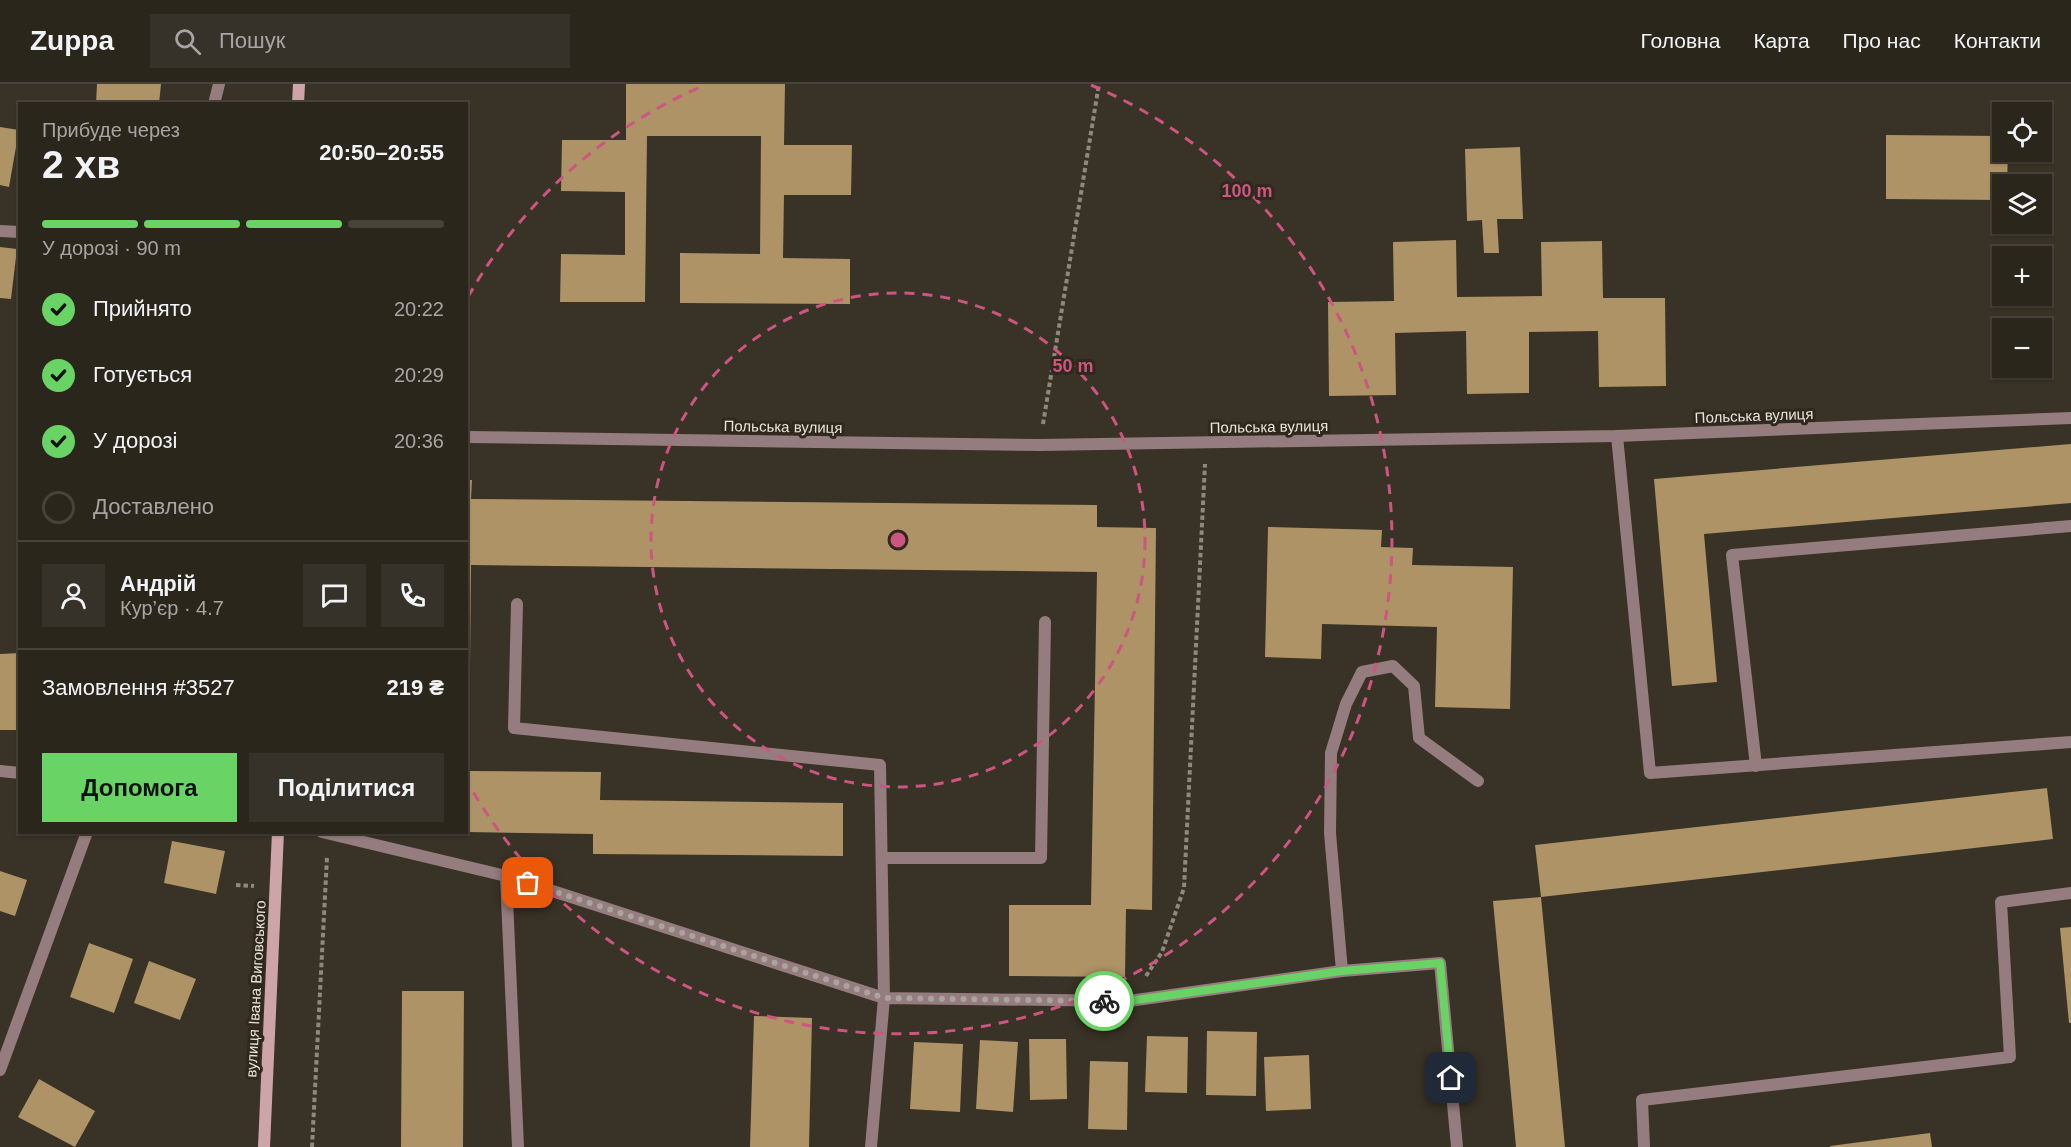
<!DOCTYPE html>
<html lang="uk">
<head>
<meta charset="utf-8">
<style>
	:root { --surface:#2b261c; --page:#373229; --text:#f1f3f6; --muted:#a6a5a3; --line:#47433b; --accent:#69d465 }
	body { margin:0; font-family:Arial,sans-serif; background:var(--page); color:var(--text); height:100vh; display:flex; flex-direction:column; font-size:22px; white-space:nowrap }
	* { box-sizing:border-box; margin:0 }
	p { font-size:20px; color:var(--muted) }
	.icon { flex:none; width:33px; height:33px; fill:none; stroke:currentColor; stroke-width:2; stroke-linecap:round; stroke-linejoin:round }
	.map { position:relative; flex:1; overflow:hidden }
	.drawer { position:absolute; left:18px; top:18px; width:450px; height:732px; display:flex; flex-direction:column; background:var(--surface); border-radius:0px; box-shadow:0 2px 4px #0004,0 0 0 2px var(--line) }
	.drawer>* { flex:none }
	.buttons { position:absolute; left:1992px; top:18px; display:grid; gap:12px }
	.buttons a { display:grid; place-items:center; width:60px; height:60px; border-radius:0px; background:var(--surface); box-shadow:0 2px 4px #0004,0 0 0 2px var(--line); font-size:30px }
	.pin { position:absolute; display:grid; place-items:center; width:51px; height:51px; color:#fff; margin:-26px; border-radius:12px; box-shadow:0 3px 9px #0006 }
	.courier { position:absolute; display:grid; place-items:center; width:60px; height:60px; margin:-30px; border:4px solid #69d465; border-radius:50%; background:#fff; color:#222; box-shadow:0 2px 8px #0007 }
	.head em { font-style:normal; font-weight:700 }
	.head div { display:flex; flex-direction:column-reverse }
	.head { display:flex; align-items:center; justify-content:space-between; height:102px; padding:0 24px }
	h1 { font-size:39px; font-weight:700; line-height:45px }
	.bar { display:grid; grid-template-columns:repeat(4,1fr); gap:9px 6px; align-content:center; height:72px; padding:0 24px }
	.bar i { height:8px; border-radius:4px; background:var(--line) }
	.bar .current { background:var(--accent) }
	.bar p { grid-column:span 4 }
	.line { display:flex; align-items:center; gap:15px; padding:0 24px; border-top:2px solid var(--line) }
	.line div { flex:1 }
	.round { display:grid; place-items:center; flex:none; width:63px; height:63px; border-radius:0px; background:var(--page) }
	ol { padding:0 24px; list-style:none }
	li { display:flex; align-items:center; gap:18px; height:66px }
	li p { margin-inline-start:auto }
	li .icon { padding:6px; border-radius:50%; background:var(--accent); color:#111; stroke-width:4 }
	li:last-child { color:var(--muted) }
	li i { width:33px; height:33px; border:3px solid var(--line); border-radius:50% }
	.primary-button { display:flex; gap:12px; margin-top:auto; padding:12px 24px }
	.primary-button a { flex:1; height:69px; border-radius:0px; background:var(--accent); color:#111; font-size:24px; font-weight:700; line-height:69px; text-align:center }
	.primary-button a+a { background:var(--page); color:var(--text) }
	header { display:flex; align-items:center; gap:36px; box-sizing:border-box; height:84px; padding:0 30px; background:var(--surface); border-bottom:2px solid var(--line) }
	header strong { font-size:28px }
	nav { display:flex; gap:33px; margin-inline-start:auto; font-size:21px }
	.search { width:420px; height:54px; background:var(--page); display:flex; align-items:center; gap:15px; box-sizing:border-box; padding:0 21px; border-radius:0px; color:var(--muted); font-size:22px }
	.map>svg:first-child { display:block }
</style>
</head>
<body>
<header>
<strong>Zuppa</strong>
<div class="search"><svg class="icon" aria-label="search" viewBox="0 0 24 24"><circle cx="10" cy="10" r="6"/><path d="M15 15l6 6"/></svg>Пошук</div>
<nav><a>Головна</a><a>Карта</a><a>Про нас</a><a>Контакти</a></nav>
</header>
<div class="map">
<svg width="2071" height="1063" viewBox="0 0 2071 1063">
	<rect width="100%" height="100%" fill="#393226"/>
	<!-- building -->
	<path fill="#ad9366" d="M97 0H161L159 20H96Z
		M626 0H785L784 61H852L851 111H784L783 174 850 175V220L680 219V169L760 170 761 52H647L645 218H560L561 170 625 171V108L561 107 562 56H626Z
		M0 43 19 46 9 103 0 101Z
		M1886 51 2002 52V68H2008L2007 100H2002V116L1886 115Z
		M1520 63 1523 135H1497L1499 169H1484L1482 136 1467 137 1465 65Z
		M1456 156 1457 213 1542 212 1541 158 1602 157 1603 214H1665L1666 302 1599 303 1598 247 1529 248V309L1467 310 1466 247 1395 249 1396 311 1329 312 1328 218 1394 217 1393 158Z
		M0 163 17 165 11 215 0 214Z
		M2071 360V419L1704 450 1717 598 1672 602 1654 395Z
		M466 396H472L471 415 1097 421V443L1156 444 1152 826 1126 825 1125 893 1009 892V821H1091L1097 488 471 481 469 687 601 688 600 716 843 719V772L593 770V750L467 748 466 475 471 473H466Z
		M1268 443 1382 446 1381 463 1413 464 1412 481 1513 483 1510 625 1435 623 1437 543 1322 540 1321 575 1265 573Z
		M20 569V646H0V570Z
		M2047 704 2053 755 1541 813 1535 761Z
		M172 757 225 767 216 810 164 799Z
		M0 787 27 796 15 832 0 827Z
		M1541 813 1565 1063H1516L1493 817Z
		M2071 843V939H2069L2060 844Z
		M89 859 133 875 114 929 70 913Z
		M149 877 196 895 180 936 134 919Z
		M402 907H464L463 1063H401Z
		M754 932 812 934 809 1063H750Z
		M1207 947 1257 948 1256 1012 1206 1011Z
		M1147 952 1188 953 1187 1009 1145 1008Z
		M1029 955H1066L1067 1015 1030 1016Z
		M980 956 1018 958 1013 1028 976 1025Z
		M914 958 963 960 960 1028 910 1025Z
		M1309 971 1311 1025 1266 1027 1264 973Z
		M1090 977 1128 978 1127 1046 1088 1045Z
		M39 995 95 1027 75 1063 18 1033Z
		M1930 1049 1932 1063H1830V1062Z"/>
	<g fill="none" stroke-linecap="round" stroke-linejoin="round">
		<!-- path -->
		<path stroke="#8e887e" stroke-width="4" stroke-dasharray="4.5 3" stroke-linecap="butt" d="M1043 340 1099 0
			M236 801 254 802
			M1146 892 1162 868 1184 804 1205 380
			M312 1063 327 773"/>
		<!-- lane -->
		<path stroke="#957c7e" stroke-width="12" d="M1617 352 1650 689 2071 658
			M517 520 514 644 880 681 884 914
			M1756 682 1732 471 2071 442
			M882 774H1041L1045 538
			M506 792 518 1063
			M1457 1063 1440 879 1342 887 1330 749 1331 669 1346 620 1362 588 1393 582 1414 602 1419 654 1478 697
			M1644 1063 1642 1016 2010 973 2001 818 2071 809"/>
		<!-- street -->
		<path stroke="#957c7e" stroke-width="12" d="M214 20 219 0
			M0 147 20 148
			M466 353 1039 361 1617 352 2071 334
			M0 687 20 689
			M322 748 506 792 884 914 1129 917 1342 887
			M0 986 87 748
			M871 1063 884 914"/>
		<!-- secondary -->
		<path stroke="#cda5a9" stroke-width="12" d="M298 20 299 0
			M264 1063 278 748"/>
	</g>
	<g fill="none" stroke-linecap="round" stroke-linejoin="round">
		<!-- done -->
		<path stroke="#aaa59c" stroke-width="6" stroke-dasharray="0 10.8" d="M528 799 884 914 1104 917"/>
		<!-- route -->
		<path stroke="#69d465" stroke-width="8" d="M1104 917H1129L1342 887 1440 879 1451 994"/>
	</g>
	<!-- distance rings -->
	<g fill="none" stroke="#cd5581" stroke-width="3" stroke-dasharray="10 8">
		<circle cx="898" cy="456" r="247"/>
		<path d="M468 213A494 494 0 0 1 705 1M1091 1A494 494 0 1 1 468 699"/>
	</g>
	<g text-anchor="middle" stroke-width="6" stroke-linejoin="round" paint-order="stroke">
		<!-- street labels -->
		<g font-size="15" fill="#e7e3db" stroke="#2f281c">
			<text transform="translate(1754 332) rotate(-2)" y="5">Польська вулиця</text>
			<text transform="translate(783 343) rotate(1)" y="5">Польська вулиця</text>
			<text transform="translate(1269 343) rotate(-1)" y="5">Польська вулиця</text>
			<text transform="translate(256 905) rotate(-87)" y="5">вулиця Івана Виговського</text>
		</g>
	</g>
	<circle cx="898" cy="456" r="9" fill="#cd5581" stroke="#2f281c" stroke-width="3"/>
	<g font-size="18" text-anchor="middle" font-weight="bold" fill="#cd5581" stroke="#2f281c" stroke-width="6" stroke-linejoin="round" paint-order="stroke">
		<text x="1247" y="113">100 m</text>
		<text x="1073" y="288">50 m</text>
	</g>
</svg>
<div class="buttons">
<a><svg class="icon" aria-label="locate" viewBox="0 0 24 24"><circle cx="12" cy="12" r="6"/><path d="M12 2v4M12 18v4M2 12h4M18 12h4"/></svg></a>
<a><svg class="icon" aria-label="layers" viewBox="0 0 24 24"><path d="M12 4l9 5-9 5-9-5zM3 14l9 5 9-5"/></svg></a>
<a>+</a>
<a>−</a>
</div>
<div class="pin" style="left:528px;top:799px;background:#ea580c"><svg class="icon" aria-label="bag" viewBox="0 0 24 24"><path d="M5 8h14l-1 12H6zM9 8a3 3 0 0 1 6 0"/></svg></div>
<div class="pin" style="left:1451px;top:994px;background:#1f2937"><svg class="icon" aria-label="home" viewBox="0 0 24 24"><path d="M3 11l9-7 9 7M6 9v11h12V9"/></svg></div>
<div class="courier" style="left:1104px;top:917px"><svg class="icon" aria-label="bike" viewBox="0 0 24 24"><circle cx="6" cy="16" r="4"/><circle cx="18" cy="16" r="4"/><path d="M6 16l4-8h5l3 8M10 8l3 8H6M13 5h3"/></svg></div>
<section class="drawer">
<div class="head"><div><h1>2 хв</h1><p>Прибуде через</p></div><em>20:50–20:55</em></div>
<div class="bar"><i class="current"></i><i class="current"></i><i class="current"></i><i></i><p>У дорозі · 90 m</p></div>
<ol>
<li><svg class="icon" aria-label="check" viewBox="0 0 24 24"><path d="M5 12l5 5 9-10"/></svg>Прийнято<p>20:22</p></li>
<li><svg class="icon" aria-label="check" viewBox="0 0 24 24"><path d="M5 12l5 5 9-10"/></svg>Готується<p>20:29</p></li>
<li><svg class="icon" aria-label="check" viewBox="0 0 24 24"><path d="M5 12l5 5 9-10"/></svg>У дорозі<p>20:36</p></li>
<li><i></i>Доставлено</li>
</ol>
<div class="line" style="height:108px"><a class="round"><svg class="icon" aria-label="person" viewBox="0 0 24 24"><circle cx="12" cy="8" r="4"/><path d="M4 21q1-7 8-7t8 7"/></svg></a><div><b>Андрій</b><p>Кур’єр · 4.7</p></div><a class="round"><svg class="icon" aria-label="chat" viewBox="0 0 24 24"><path d="M4 5h16v11H9l-5 4z"/></svg></a><a class="round"><svg class="icon" aria-label="phone" viewBox="0 0 24 24"><path d="M5 4h4l2 5-3 2q2 4 5 5l2-3 5 2v4C11 20 4 13 5 4z"/></svg></a></div>
<div class="line" style="height:78px"><div>Замовлення #3527</div><b>219 ₴</b></div>
<div class="primary-button"><a>Допомога</a><a>Поділитися</a></div>
</section>
</div>
</body>
</html>
